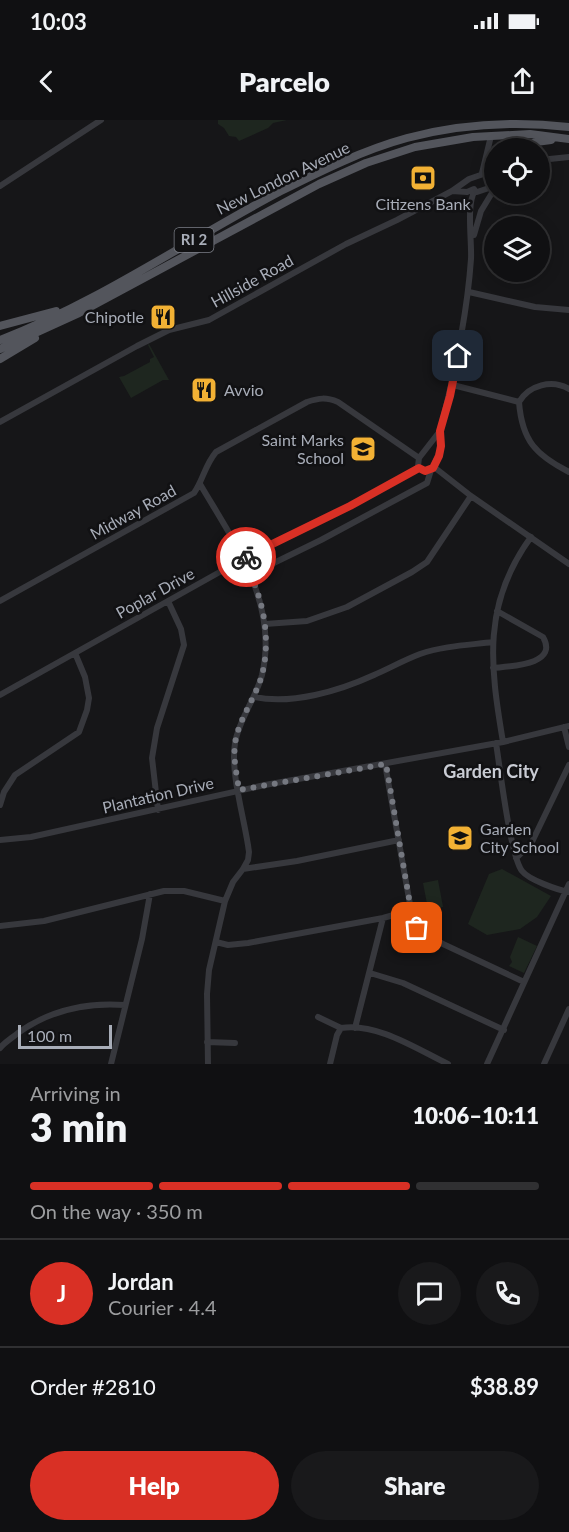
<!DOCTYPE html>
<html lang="en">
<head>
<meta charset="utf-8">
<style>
	:root { --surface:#101012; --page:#19191b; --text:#f1f3f6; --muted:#9c9d9f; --line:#303032; --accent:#d93025 }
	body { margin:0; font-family:Lato,sans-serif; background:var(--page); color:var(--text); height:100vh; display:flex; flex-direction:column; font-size:22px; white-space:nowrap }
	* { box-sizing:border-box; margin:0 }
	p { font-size:20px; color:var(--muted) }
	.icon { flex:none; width:33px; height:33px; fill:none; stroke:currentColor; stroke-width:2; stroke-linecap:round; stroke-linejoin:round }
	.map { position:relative; height:944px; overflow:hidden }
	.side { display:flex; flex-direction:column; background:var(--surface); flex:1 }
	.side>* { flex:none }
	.buttons { position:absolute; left:484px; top:18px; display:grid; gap:12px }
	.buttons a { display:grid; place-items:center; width:66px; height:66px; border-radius:50%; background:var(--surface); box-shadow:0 3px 15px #0003,0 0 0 2px var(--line); font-size:30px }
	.scale { position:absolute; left:18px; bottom:15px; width:94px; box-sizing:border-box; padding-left:6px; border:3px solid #a8adb8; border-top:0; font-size:16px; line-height:21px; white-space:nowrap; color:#a8adb8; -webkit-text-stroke:4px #111113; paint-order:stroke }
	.pin { position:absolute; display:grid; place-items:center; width:51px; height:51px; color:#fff; margin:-26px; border-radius:12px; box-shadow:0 3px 9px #0006 }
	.courier { position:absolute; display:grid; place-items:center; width:60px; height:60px; margin:-30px; border:4px solid #d93025; border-radius:50%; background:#fff; color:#222; box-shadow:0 2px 8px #0007 }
	.overview em { font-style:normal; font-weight:800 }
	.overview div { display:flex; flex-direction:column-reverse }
	.overview { display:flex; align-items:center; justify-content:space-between; height:102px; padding:0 30px }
	h1 { font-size:39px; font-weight:800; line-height:45px }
	.bar { display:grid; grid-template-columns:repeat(4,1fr); gap:9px 6px; align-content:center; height:72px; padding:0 30px }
	.bar i { height:8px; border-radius:4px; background:var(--line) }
	.bar .current { background:var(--accent) }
	.bar p { grid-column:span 4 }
	.line { display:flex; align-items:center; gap:15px; padding:0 30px; border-top:2px solid var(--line) }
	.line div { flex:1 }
	.round { display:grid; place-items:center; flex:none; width:63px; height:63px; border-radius:32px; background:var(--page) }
	.button { display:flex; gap:12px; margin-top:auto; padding:12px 30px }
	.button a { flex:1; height:69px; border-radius:36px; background:var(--accent); color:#fff; font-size:24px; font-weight:800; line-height:69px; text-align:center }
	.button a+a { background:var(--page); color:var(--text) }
	.status { display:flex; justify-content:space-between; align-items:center; height:42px; padding:0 30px; background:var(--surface); direction:ltr }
	.status svg { height:16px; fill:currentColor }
	header { display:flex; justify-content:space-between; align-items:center; height:78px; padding:0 30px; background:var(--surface); font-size:27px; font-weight:800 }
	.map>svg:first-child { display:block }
</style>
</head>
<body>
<div class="status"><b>10:03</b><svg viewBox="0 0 49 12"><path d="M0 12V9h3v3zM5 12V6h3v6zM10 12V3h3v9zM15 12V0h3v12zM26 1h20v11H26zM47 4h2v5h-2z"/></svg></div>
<header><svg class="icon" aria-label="back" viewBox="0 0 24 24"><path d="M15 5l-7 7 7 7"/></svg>Parcelo<svg class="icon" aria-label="share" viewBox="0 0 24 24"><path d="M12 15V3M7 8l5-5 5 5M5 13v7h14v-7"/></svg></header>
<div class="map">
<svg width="569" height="944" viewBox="0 0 569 944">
	<rect width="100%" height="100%" fill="#161618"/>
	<!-- green -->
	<path fill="#1e261f" d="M218 0H287L273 3 268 8 239 21 236 17 229 16 224 8 218 4Z
		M149 224 169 260H163L131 278 119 257 124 256 150 242V239L154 237 148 225Z
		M502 749 551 776 537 797 520 809 487 815 468 804 489 754Z
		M438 760 443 787 428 789 423 763Z
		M518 817 537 826 524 853 509 846 512 842 510 837Z"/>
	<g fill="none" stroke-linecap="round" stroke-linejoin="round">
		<!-- minor -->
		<path stroke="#37383d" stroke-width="6" d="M540 40 569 37
			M482 53 491 16
			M0 66 101 0
			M452 71 467 72 474 69
			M475 71 477 72 495 66
			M474 115 481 91 495 68
			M469 172 535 187 569 190
			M453 265 519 282C522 321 536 335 569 352
			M519 282C529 265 552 259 569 269
			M0 302 137 226 169 210 209 200 346 124 397 100 452 71 469 59 495 50
			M440 311 419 338 418 346C425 354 432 352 435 343 437 337 440 333 441 326 441 319 439 314 441 307 455 252 467 197 471 139 472 122 466 83 475 71
			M434 347 471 376 569 444
			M200 364C234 422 279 483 262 555 256 578 239 599 235 623 230 654 245 700 249 732L248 740 243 749
			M251 454 321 420 427 363 431 350
			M0 481 194 373C203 360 205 345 216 332L307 282C319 278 326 277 338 282L419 338
			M265 504 307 501 347 487 412 452 427 442 471 376
			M493 548C511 546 559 545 543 517L497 491
			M0 575 243 439 350 386 419 348
			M254 577C292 585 339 571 374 555 390 548 404 540 420 534 443 526 469 525 493 522
			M564 607 569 627
			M503 622C490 545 482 484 531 417
			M496 623C500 648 510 735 522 751 529 760 558 770 569 772
			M385 644 411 790 415 803 422 811 443 824 524 862
			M0 685 4 672 15 655 79 612 87 590 89 578 85 557 75 533
			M158 690 152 638 157 608 184 525 181 509 168 481
			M0 720 31 717 265 665 503 622 569 606
			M516 738 531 724 569 645
			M0 806 44 801 164 771H184L225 781
			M216 822 228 825 248 823 383 798 411 790
			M370 853 403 863 504 910
			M318 897 341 908
			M355 908 383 798
			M207 922 235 923
			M0 928C5 922 12 918 18 913 50 890 85 882 125 885
			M111 944 142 819 150 774
			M208 944 207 874 209 850 225 781 233 762 243 749 297 741 399 720
			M330 944 337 915 341 908C376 902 417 929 448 944
			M487 944 569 764
			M544 944 569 889"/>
		<!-- major -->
		<path stroke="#53555c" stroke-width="8" d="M520 28 536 22 551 20
			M0 206 56 191
			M0 220C99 182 188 120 281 71 321 51 363 30 407 18 460 4 515 1 569 7
			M0 229 79 193 319 64 366 43 415 27 473 17 530 14 569 19
			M0 239 35 218"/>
	</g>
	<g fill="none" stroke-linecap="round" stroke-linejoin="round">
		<!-- done -->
		<path stroke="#757880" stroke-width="6" stroke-dasharray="0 10.8" d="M246 437 243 439C262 474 272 515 262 555 255 579 238 600 235 624 233 640 237 655 239 670L386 644 411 790 417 808"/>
		<!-- route -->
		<path stroke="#d93025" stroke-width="8" d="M246 437 350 386 419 348 425 351 433 348 439 336 441 326 440 311 450 276 458 236"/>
	</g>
	<!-- icons -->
	<defs>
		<g id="bank-square" transform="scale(1.35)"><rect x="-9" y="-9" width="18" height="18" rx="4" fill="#f2b134" stroke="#111113"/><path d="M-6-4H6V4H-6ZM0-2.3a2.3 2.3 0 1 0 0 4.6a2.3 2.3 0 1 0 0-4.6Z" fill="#111"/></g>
		<g id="restaurant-square" transform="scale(1.35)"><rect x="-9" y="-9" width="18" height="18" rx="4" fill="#f2b134" stroke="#111113"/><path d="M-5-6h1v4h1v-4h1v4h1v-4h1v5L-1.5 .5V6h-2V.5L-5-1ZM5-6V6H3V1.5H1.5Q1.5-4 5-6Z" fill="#111"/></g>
		<g id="school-square" transform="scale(1.35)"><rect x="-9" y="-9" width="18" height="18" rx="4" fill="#f2b134" stroke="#111113"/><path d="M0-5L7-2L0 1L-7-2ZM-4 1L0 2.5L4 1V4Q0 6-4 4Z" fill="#111"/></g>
	</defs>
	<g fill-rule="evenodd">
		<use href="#bank-square" x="423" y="58"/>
		<use href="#restaurant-square" x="163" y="197"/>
		<use href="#restaurant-square" x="204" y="270"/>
		<use href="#school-square" x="363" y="329"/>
		<use href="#school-square" x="460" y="718"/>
	</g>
	<g text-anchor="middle" stroke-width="5" stroke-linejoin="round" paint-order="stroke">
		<!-- shield labels -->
		<rect fill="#111113" stroke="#7b7e86" stroke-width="1.5" x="174.5" y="108" width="39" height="24" rx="4.5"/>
		<g font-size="15" font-weight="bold" fill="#a8adb8">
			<text x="194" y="125">RI 2</text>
		</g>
		<!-- street labels -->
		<g font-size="16" fill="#a8adb8" stroke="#111113">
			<text transform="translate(283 58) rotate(-26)" y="6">New London Avenue</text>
			<text transform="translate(252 161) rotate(-29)" y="6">Hillside Road</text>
			<text transform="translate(133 392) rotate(-29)" y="6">Midway Road</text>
			<text transform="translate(155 473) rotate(-29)" y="6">Poplar Drive</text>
			<text transform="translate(158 675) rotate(-13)" y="6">Plantation Drive</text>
		</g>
		<!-- poi labels -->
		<g font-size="16" fill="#a8adb8" stroke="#111113" text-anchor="end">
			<text x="423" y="90" text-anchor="middle">Citizens Bank</text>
			<text x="144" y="203">Chipotle</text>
			<text x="224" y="276" text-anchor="start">Avvio</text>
			<text x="344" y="326">Saint Marks<tspan x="344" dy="18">School</tspan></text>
			<text x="480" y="715" text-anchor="start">Garden<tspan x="480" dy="18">City School</tspan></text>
		</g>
		<!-- neighbourhood labels -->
		<g font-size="18" font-weight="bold" fill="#c9ccd4" stroke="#111113">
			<text x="491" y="658">Garden City</text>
		</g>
	</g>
</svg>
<div class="buttons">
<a><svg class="icon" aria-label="locate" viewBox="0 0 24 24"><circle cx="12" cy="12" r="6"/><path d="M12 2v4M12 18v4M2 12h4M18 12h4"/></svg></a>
<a><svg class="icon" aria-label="layers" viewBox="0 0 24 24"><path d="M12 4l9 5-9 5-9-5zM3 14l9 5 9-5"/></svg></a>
</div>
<div class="scale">100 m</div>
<div class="pin" style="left:417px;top:808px;background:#ea580c"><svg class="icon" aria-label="bag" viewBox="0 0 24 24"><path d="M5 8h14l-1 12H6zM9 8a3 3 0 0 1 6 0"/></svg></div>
<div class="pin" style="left:458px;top:236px;background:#1f2937"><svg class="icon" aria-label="home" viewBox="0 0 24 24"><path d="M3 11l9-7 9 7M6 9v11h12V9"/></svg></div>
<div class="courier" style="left:246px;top:437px"><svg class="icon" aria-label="bike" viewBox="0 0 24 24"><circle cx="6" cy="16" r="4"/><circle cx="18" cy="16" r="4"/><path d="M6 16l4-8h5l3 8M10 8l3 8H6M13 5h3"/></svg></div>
</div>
<section class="side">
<div class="overview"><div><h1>3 min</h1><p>Arriving in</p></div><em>10:06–10:11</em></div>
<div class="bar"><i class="current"></i><i class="current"></i><i class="current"></i><i></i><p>On the way · 350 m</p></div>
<div class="line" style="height:108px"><b class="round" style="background:var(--accent);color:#fff">J</b><div><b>Jordan</b><p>Courier · 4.4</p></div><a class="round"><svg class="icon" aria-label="chat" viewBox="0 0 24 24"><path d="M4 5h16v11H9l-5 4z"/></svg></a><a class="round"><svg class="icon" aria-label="phone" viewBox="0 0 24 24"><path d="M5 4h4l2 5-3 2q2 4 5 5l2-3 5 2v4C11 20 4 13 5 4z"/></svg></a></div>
<div class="line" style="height:78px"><div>Order #2810</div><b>$38.89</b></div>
<div class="button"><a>Help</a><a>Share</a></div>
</section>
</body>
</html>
